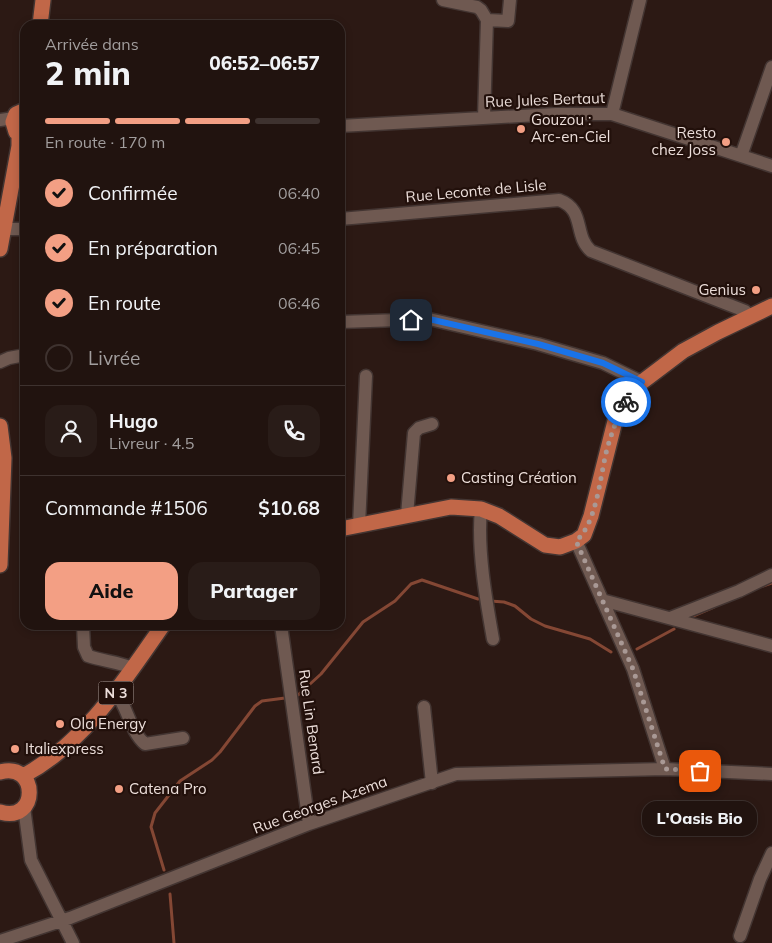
<!DOCTYPE html>
<html lang="fr">
<head>
<meta charset="utf-8">
<style>
	:root { --surface:#21130f; --page:#291c18; --text:#f1f3f6; --muted:#a29e9e; --line:#3e322f; --accent:#f39f84 }
	body { margin:0; font-family:Mulish,sans-serif; background:var(--page); color:var(--text); height:100vh; display:flex; flex-direction:column; font-size:19px; white-space:nowrap }
	* { box-sizing:border-box; margin:0 }
	p { font-size:16px; color:var(--muted) }
	.icon { flex:none; width:28px; height:28px; fill:none; stroke:currentColor; stroke-width:2; stroke-linecap:round; stroke-linejoin:round }
	.map { position:relative; flex:1; overflow:hidden }
	.sheet { position:absolute; left:20px; top:20px; width:325px; height:610px; display:flex; flex-direction:column; background:var(--surface); border-radius:15px; box-shadow:0 2px 8px #0003,0 0 0 1px var(--line) }
	.sheet>* { flex:none }
	.pin { position:absolute; display:grid; place-items:center; width:42px; height:42px; color:#fff; margin:-21px; border-radius:10px; box-shadow:0 2px 8px #0006 }
	.courier { position:absolute; display:grid; place-items:center; width:50px; height:50px; margin:-25px; border:4px solid #1a73e8; border-radius:50%; background:#fff; color:#222; box-shadow:0 1px 6px #0007 }
	.bubble { position:absolute; height:35px; border-radius:15px; background:var(--surface); box-shadow:0 2px 8px #0003,0 0 0 1px var(--line); font-size:16px; font-weight:800; line-height:35px; text-align:center }
	.overview em { font-style:normal; font-weight:800 }
	.overview div { display:flex; flex-direction:column-reverse }
	.overview { display:flex; align-items:center; justify-content:space-between; height:85px; padding:0 25px }
	h1 { font-size:32px; font-weight:800; line-height:38px }
	.bar { display:grid; grid-template-columns:repeat(4,1fr); gap:8px 5px; align-content:center; height:60px; padding:0 25px }
	.bar i { height:6px; border-radius:4px; background:var(--line) }
	.bar .on { background:var(--accent) }
	.bar p { grid-column:span 4 }
	.line { display:flex; align-items:center; gap:12px; padding:0 25px; border-top:1px solid var(--line) }
	.line div { flex:1 }
	.round { display:grid; place-items:center; flex:none; width:52px; height:52px; border-radius:15px; background:var(--page) }
	ol { padding:0 25px; list-style:none }
	li { display:flex; align-items:center; gap:15px; height:55px }
	li p { margin-inline-start:auto }
	li .icon { padding:5px; border-radius:50%; background:var(--accent); color:#111; stroke-width:4 }
	li:last-child { color:var(--muted) }
	li i { width:28px; height:28px; border:2px solid var(--line); border-radius:50% }
	.button { display:flex; gap:10px; margin-top:auto; padding:10px 25px }
	.button a { flex:1; height:58px; border-radius:15px; background:var(--accent); color:#111; font-size:20px; font-weight:800; line-height:58px; text-align:center }
	.button a+a { background:var(--page); color:var(--text) }
	.map>svg:first-child { display:block }
</style>
</head>
<body>
<div class="map">
<svg width="772" height="943" viewBox="0 0 772 943">
	<rect width="100%" height="100%" fill="#2c1914"/>
	<g fill="none" stroke-linecap="round" stroke-linejoin="round">
		<!-- stream -->
		<path stroke="#844734" stroke-width="3" d="M763 586 772 583
			M490 601 504 602 515 606 531 619 545 626 590 639 611 652
			M693 616 714 607
			M637 649 674 629
			M298 695 321 674 363 622 395 601 411 584 422 580 478 599
			M164 870 151 827 155 813 180 781 212 760 220 752 255 706 262 701 285 698
			M170 894 174 943"/>
		<!-- minor casing -->
		<g stroke="#433532" stroke-width="15">
			<path id="minor" d="M443 0 477 7 481 10 487 20 484 118
				M487 20 508 21 510 0
				M612 114 640 0
				M0 120 14 118
				M340 126 556 114H612L772 166
				M741 156 772 67
				M340 219 559 200C586 210 573 235 591 251L745 311 750 316
				M0 229H25
				M340 322 429 319 538 344 603 363 642 382
				M0 362 9 358 25 355
				M481 509C477 549 486 600 493 639
				M407 515 414 433 419 428 432 424
				M359 525 366 376
				M576 541 633 669 665 769 772 774
				M602 600 772 646
				M670 618 739 591 772 575
				M83 625 84 647 88 656C103 661 118 662 133 668
				M281 625 309 824
				M116 693C128 708 130 731 145 744L183 738
				M424 707 432 783
				M24 807 31 860 73 943
				M740 936 760 879 772 853
				M0 941 70 918 309 824 456 774 665 769"/>
		</g>
		<!-- major casing -->
		<g stroke="#433532" stroke-width="18">
			<path id="major" d="M40 25 43 0
				M25 110 16 114 13 122 16 132 25 137
				M0 249 19 146V135
				M0 426 4 458 0 565
				M340 529 451 507 481 509 499 516 545 545 560 547 576 541 584 535 591 516 615 421 627 400 642 382 683 351 718 332 772 306
				M0 772C39 761 39 824 0 812
				M23 776C85 743 124 681 163 625"/>
		</g>
		<!-- minor -->
		<use href="#minor" stroke="#6f5951" stroke-width="12"/>
		<!-- major -->
		<use href="#major" stroke="#c16748" stroke-width="15"/>
	</g>
	<g fill="none" stroke-linecap="round" stroke-linejoin="round">
		<!-- done -->
		<path stroke="#a99995" stroke-width="5" stroke-dasharray="0 9" d="M626 402C617 417 612 432 607 449 600 476 597 523 576 541L633 669 665 769 700 771"/>
		<!-- route -->
		<path stroke="#1a73e8" stroke-width="6" d="M411 320 429 319 538 344 603 363 642 382 626 402"/>
	</g>
	<!-- markers -->
	<g fill="#f39f84" stroke="#22100b" stroke-width="2">
		<circle cx="521" cy="129" r="5"/>
		<circle cx="726" cy="142" r="5"/>
		<circle cx="756" cy="290" r="5"/>
		<circle cx="451" cy="478" r="5"/>
		<circle cx="60" cy="724" r="5"/>
		<circle cx="15" cy="749" r="5"/>
		<circle cx="119" cy="789" r="5"/>
	</g>
	<g text-anchor="middle" stroke-width="4.5" stroke-linejoin="round" paint-order="stroke">
		<!-- shield labels -->
		<rect fill="#22100b" stroke="#afa09c" stroke-width="1" x="98.5" y="681.5" width="35" height="23" rx="4"/>
		<g font-size="14" font-weight="bold" fill="#ecdeda">
			<text x="116" y="698">N 3</text>
		</g>
		<!-- street labels -->
		<g font-size="15" fill="#ecdeda" stroke="#22100b">
			<text transform="translate(545 100) rotate(-2)" y="5">Rue Jules Bertaut</text>
			<text transform="translate(476 191) rotate(-5)" y="5">Rue Leconte de Lisle</text>
			<text transform="translate(311 722) rotate(82)" y="5">Rue Lin Benard</text>
			<text transform="translate(320 805) rotate(-20)" y="5">Rue Georges Azema</text>
		</g>
		<!-- poi labels -->
		<g font-size="15" fill="#ecdeda" stroke="#22100b" text-anchor="start">
			<text x="531" y="125">Gouzou :<tspan x="531" dy="17">Arc-en-Ciel</tspan></text>
			<text x="716" y="138" text-anchor="end">Resto<tspan x="716" dy="17">chez Joss</tspan></text>
			<text x="746" y="295" text-anchor="end">Genius</text>
			<text x="461" y="483">Casting Création</text>
			<text x="70" y="729">Ola Energy</text>
			<text x="25" y="754">Italiexpress</text>
			<text x="129" y="794">Catena Pro</text>
		</g>
	</g>
</svg>
<div class="pin" style="left:700px;top:771px;background:#ea580c"><svg class="icon" aria-label="bag" viewBox="0 0 24 24"><path d="M5 8h14l-1 12H6zM9 8a3 3 0 0 1 6 0"/></svg></div>
<div class="pin" style="left:411px;top:320px;background:#1f2937"><svg class="icon" aria-label="home" viewBox="0 0 24 24"><path d="M3 11l9-7 9 7M6 9v11h12V9"/></svg></div>
<div class="courier" style="left:626px;top:402px"><svg class="icon" aria-label="bike" viewBox="0 0 24 24"><circle cx="6" cy="16" r="4"/><circle cx="18" cy="16" r="4"/><path d="M6 16l4-8h5l3 8M10 8l3 8H6M13 5h3"/></svg></div>
<div class="bubble" style="left:642px;top:801px;width:115px">L'Oasis Bio</div>
<section class="sheet">
<div class="overview"><div><h1>2 min</h1><p>Arrivée dans</p></div><em>06:52–06:57</em></div>
<div class="bar"><i class="on"></i><i class="on"></i><i class="on"></i><i></i><p>En route · 170 m</p></div>
<ol>
<li><svg class="icon" aria-label="check" viewBox="0 0 24 24"><path d="M5 12l5 5 9-10"/></svg>Confirmée<p>06:40</p></li>
<li><svg class="icon" aria-label="check" viewBox="0 0 24 24"><path d="M5 12l5 5 9-10"/></svg>En préparation<p>06:45</p></li>
<li><svg class="icon" aria-label="check" viewBox="0 0 24 24"><path d="M5 12l5 5 9-10"/></svg>En route<p>06:46</p></li>
<li><i></i>Livrée</li>
</ol>
<div class="line" style="height:90px"><a class="round"><svg class="icon" aria-label="person" viewBox="0 0 24 24"><circle cx="12" cy="8" r="4"/><path d="M4 21q1-7 8-7t8 7"/></svg></a><div><b>Hugo</b><p>Livreur · 4.5</p></div><a class="round"><svg class="icon" aria-label="phone" viewBox="0 0 24 24"><path d="M5 4h4l2 5-3 2q2 4 5 5l2-3 5 2v4C11 20 4 13 5 4z"/></svg></a></div>
<div class="line" style="height:65px"><div>Commande #1506</div><b>$10.68</b></div>
<div class="button"><a>Aide</a><a>Partager</a></div>
</section>
</div>
</body>
</html>
